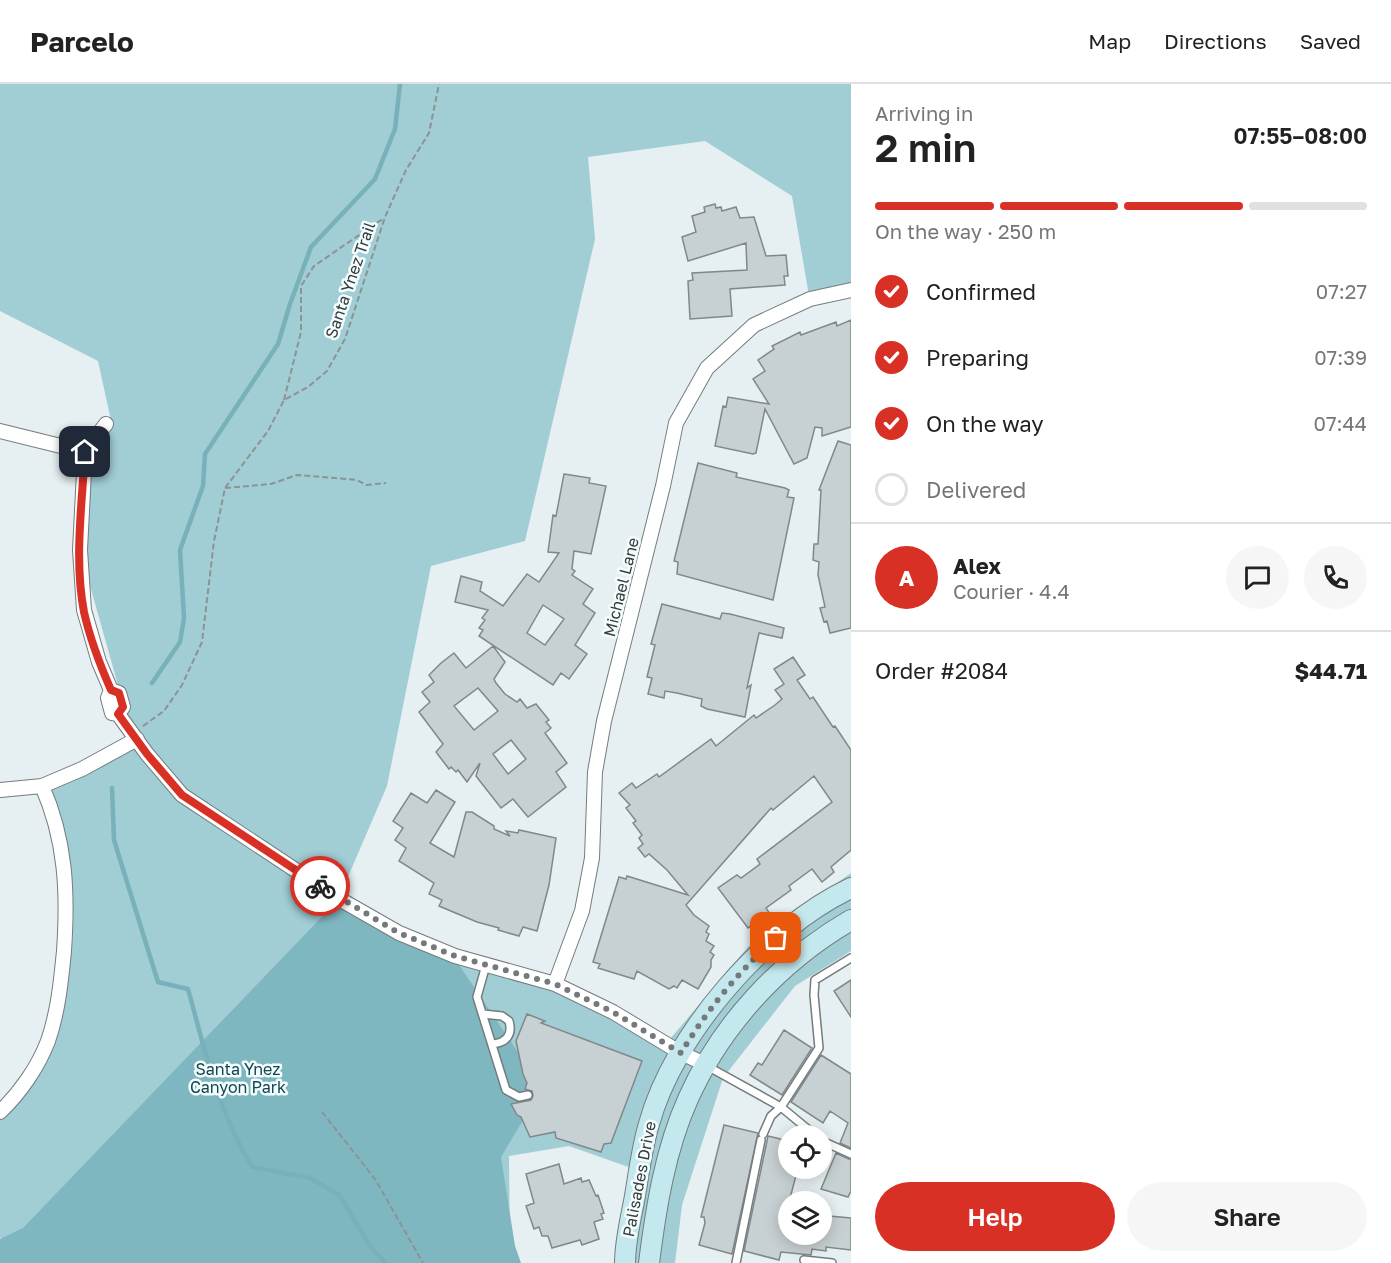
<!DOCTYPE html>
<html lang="en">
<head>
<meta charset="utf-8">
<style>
	:root { --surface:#fff; --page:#f6f6f6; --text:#222; --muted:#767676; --line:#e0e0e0; --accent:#d93025 }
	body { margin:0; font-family:"Golos Text",sans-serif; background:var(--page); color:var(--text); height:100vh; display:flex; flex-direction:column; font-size:22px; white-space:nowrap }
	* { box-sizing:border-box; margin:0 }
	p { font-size:20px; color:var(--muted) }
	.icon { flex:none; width:33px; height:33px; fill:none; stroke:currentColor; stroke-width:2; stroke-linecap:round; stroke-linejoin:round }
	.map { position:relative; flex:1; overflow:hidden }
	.panel { display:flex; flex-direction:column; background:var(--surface); width:540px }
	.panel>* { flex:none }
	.fabs { position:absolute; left:778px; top:1041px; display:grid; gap:12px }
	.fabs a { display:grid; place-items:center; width:54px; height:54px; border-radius:50%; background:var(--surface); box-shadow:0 3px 15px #0003; font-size:30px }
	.pin { position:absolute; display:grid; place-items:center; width:51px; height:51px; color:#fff; margin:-26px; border-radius:12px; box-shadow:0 3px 9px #0006 }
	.courier { position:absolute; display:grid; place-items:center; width:60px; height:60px; margin:-30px; border:4px solid #d93025; border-radius:50%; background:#fff; color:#222; box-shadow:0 2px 8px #0007 }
	.summary em { font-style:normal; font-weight:600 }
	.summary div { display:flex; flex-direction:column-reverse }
	.summary { display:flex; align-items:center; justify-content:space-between; height:102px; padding:0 24px }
	h1 { font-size:39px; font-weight:600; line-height:45px }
	.bar { display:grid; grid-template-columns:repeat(4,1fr); gap:9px 6px; align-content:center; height:72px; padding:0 24px }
	.bar i { height:8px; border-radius:4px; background:var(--line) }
	.bar .on { background:var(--accent) }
	.bar p { grid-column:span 4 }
	.line { display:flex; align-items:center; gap:15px; padding:0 24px; border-top:2px solid var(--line) }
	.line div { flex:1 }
	.round { display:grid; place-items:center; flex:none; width:63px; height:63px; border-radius:32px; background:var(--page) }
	ol { padding:0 24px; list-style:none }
	li { display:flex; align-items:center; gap:18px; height:66px }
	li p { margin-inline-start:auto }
	li .icon { padding:6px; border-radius:50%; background:var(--accent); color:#fff; stroke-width:4 }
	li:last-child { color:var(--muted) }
	li i { width:33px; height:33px; border:3px solid var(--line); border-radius:50% }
	.primary-button { display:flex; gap:12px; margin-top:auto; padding:12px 24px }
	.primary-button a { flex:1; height:69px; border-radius:36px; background:var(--accent); color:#fff; font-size:24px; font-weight:600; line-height:69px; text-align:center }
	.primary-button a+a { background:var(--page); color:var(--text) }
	header { display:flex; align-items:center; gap:36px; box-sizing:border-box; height:84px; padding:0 30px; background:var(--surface); border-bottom:2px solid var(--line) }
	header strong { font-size:28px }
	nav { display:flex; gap:33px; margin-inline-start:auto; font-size:21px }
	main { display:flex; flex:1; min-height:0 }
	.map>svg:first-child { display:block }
</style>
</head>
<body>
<header>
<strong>Parcelo</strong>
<nav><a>Map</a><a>Directions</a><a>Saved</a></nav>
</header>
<main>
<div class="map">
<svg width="851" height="1179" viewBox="0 0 851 1179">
	<rect width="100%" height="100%" fill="#e6eff1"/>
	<!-- green -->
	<path fill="#a1cdd5" d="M0 0H851V201L809 212 792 112 705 57 588 73 595 155 525 457 431 482 387 702 338 816 454 878 553 906 612 933 664 962 748 863 851 789V867L795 902 723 994 682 1121 675 1179H620L637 1086 569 1062 509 1072 510 1179H0L8 1170 0 1153V1024C17 1007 32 981 43 958 57 928 67 809 60 776 55 750 45 725 38 700L132 651 80 466 89 368 112 341 98 277 0 227Z"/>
	<!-- forest -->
	<path fill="#7fb7c1" d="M338 816 455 875 542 1004 501 1073 515 1162 521 1179H0V1155L23 1144Z"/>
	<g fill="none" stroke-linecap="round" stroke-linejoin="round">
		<!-- stream -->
		<path stroke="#79b1bb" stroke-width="4.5" d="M152 599 180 558 184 534 180 466 203 402 205 370 278 260 290 220 311 163 375 95 395 45 400 0
			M112 704 114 756 153 882 158 898 188 905C205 966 218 1028 252 1083L310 1094 339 1111 373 1166 386 1179"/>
	</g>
	<!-- building -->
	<path fill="#c7d0d2" stroke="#808889" stroke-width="1.5" fill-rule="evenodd" d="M715 120 716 124 721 123 722 127 736 123 740 134 754 133 766 172 786 171 788 192H784L785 201 730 205 732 232 690 235 688 197 693 196 692 189 747 186 746 159 688 177 682 153 696 148 692 132 705 128 704 123Z
		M851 236V343L822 352V344L815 343 807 374 794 380 765 325 756 369 753 370 715 362 723 322 726 323 728 313 769 320 753 295 765 287 758 276 774 265 772 262 800 248 801 251 836 238 837 242Z
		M838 357 851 361V544L830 549 827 537 824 538 820 524 825 523 818 491 819 478 813 476 814 460H818L821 406H819Z
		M698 379 737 389 736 393 785 404 789 406 787 413 794 414 773 516 677 490 678 478 674 477Z
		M564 390 590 394 589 399 606 402 591 470 574 467 572 485 575 487 572 491 593 505 583 520 595 529 575 561 587 570 569 595 561 589 553 601 479 552 483 546 479 544 485 536 482 534 488 526 455 518 461 492 482 498 480 507 503 522 527 490 539 498 559 469 548 468 553 431 556 432ZM543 521 564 535 545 561 527 549Z
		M662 520 720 535 722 529 730 530 784 544 782 554 759 549 747 604 751 601 745 633 707 625 701 622 702 615 677 609 665 607 664 614 648 610 652 594 647 593 655 561 651 560Z
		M493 562 505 578 494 595 496 599 505 610 517 618 520 615 527 624 536 620 549 636 546 638 551 644 545 649 567 679 556 688 566 703 528 733 513 715 501 724 476 692 480 679 467 698 458 686 456 688 451 683 449 685 436 668 443 660 419 628 430 618 422 608 434 598 429 591 441 579 454 569 466 584ZM478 604 498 627 474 646 454 622ZM511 656 526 675 508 690 493 670Z
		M793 573 805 591 797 596 810 615 813 613 833 643 835 642 851 666V766L831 783 834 788 822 798 812 785 789 802 791 806 766 824 770 830 748 844 718 804 737 791 741 794 760 780 757 775 832 718 814 692 773 726 771 724 686 821 694 831 709 842 706 848 709 850 706 857 714 862 710 868 714 871 711 876V883L698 905 682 896 677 904 674 902 669 905 637 887 634 895 598 884 600 880 593 878 619 793 626 795 627 792 688 811 667 786 649 770 645 773 638 764 643 760 639 754 642 751 633 739 636 737 626 724 630 721 619 709 632 699 636 704 657 690 659 693 711 655 716 662 754 631 756 634 775 621 782 615 775 606 784 600 774 585Z
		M436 706 455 718 430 759 454 773 466 728H472L494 742V745L510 752 506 747 518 749 519 746 556 754 549 801 537 847 523 843 519 852 498 846 499 844 477 838 439 822 442 816 429 810 434 799 399 777 406 764 395 756 403 744 393 737 411 709 427 719Z
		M851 896V933L834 907Z
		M527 930 545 937 541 939 642 977 611 1059 604 1060 601 1068 556 1054 555 1048 530 1053 521 1033 517 1031 511 1020 531 1016 533 1012 532 1007 525 1005 527 999 523 990 516 957Z
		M784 946 812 964 782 1011 750 991 758 979 762 981Z
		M821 971 851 990V1064L840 1059 848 1039 830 1027 823 1039 791 1018Z
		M724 1041 758 1049 732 1170 699 1161 705 1139 704 1133H701Z
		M768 1052 789 1057V1084H798L789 1118V1134L785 1150H822V1136L830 1137V1132L851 1134V1166L826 1163V1167L812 1165 811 1171 781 1168 779 1176 744 1167Z
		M836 1069 851 1076V1107L848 1113 821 1105Z
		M559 1080 564 1100 581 1094 582 1098 589 1096 596 1112 598 1111 604 1129 601 1130 603 1135 594 1138 599 1155 582 1161 580 1156 552 1164 548 1152H542L539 1143 534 1145 526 1122 534 1119 526 1090Z"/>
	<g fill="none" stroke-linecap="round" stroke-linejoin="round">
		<!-- lane casing -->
		<g stroke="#747c7e" stroke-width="10">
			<path id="lane" d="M486 881 477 913 506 1006 519 1013 528 1011
				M483 930 502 932 509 937C513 951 506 959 492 960
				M707 982 781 1023 819 964 814 911 815 896 851 874
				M763 1050 771 1032 781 1023 816 1052
				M822 1057 851 1070
				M804 1176 832 1179
				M736 1179 761 1056"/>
		</g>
		<!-- street casing -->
		<g stroke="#747c7e" stroke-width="16">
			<path id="street" d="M106 340 85 368 80 466 84 526 99 578 111 606 119 609 123 623 118 630
				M0 347 85 368
				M111 606 108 614 112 629 118 630 147 670 182 711 336 813 399 849 455 872 555 900 613 928 681 969 705 980
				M0 706 42 702 82 685 137 655
				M555 900 582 827 592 774 595 688 604 637 663 402 676 339 707 284 754 241 810 215 851 206
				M0 1028C20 1009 38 983 48 957 58 928 61 898 64 867 68 809 66 756 42 702"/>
		</g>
		<!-- secondary casing -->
		<g stroke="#747c7e" stroke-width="22">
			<path id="secondary" d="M625 1179C625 1157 631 1134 635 1112 639 1088 642 1063 649 1040 674 949 766 844 851 804
				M649 1179C656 1124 665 1066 688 1015 721 941 780 877 851 836"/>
		</g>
		<!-- path -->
		<path stroke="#8c9394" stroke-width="2" stroke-dasharray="6 3" stroke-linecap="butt" d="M284 316 301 248V202L314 182 384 134
			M225 404 271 400 297 391 357 396 366 401 386 399
			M143 642 164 627 182 601 202 558 214 457 225 404 268 347 284 316 308 303 327 287 345 255 385 133 406 86 429 49 439 0
			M322 1028 375 1095 423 1179"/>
		<!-- lane -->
		<use href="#lane" stroke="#fff" stroke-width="7"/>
		<!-- street -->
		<use href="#street" stroke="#fff" stroke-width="14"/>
		<!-- secondary -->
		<use href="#secondary" stroke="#c3e9ef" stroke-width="20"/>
	</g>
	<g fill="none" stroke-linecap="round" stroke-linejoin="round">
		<!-- done -->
		<path stroke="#747a7b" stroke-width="6" stroke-dasharray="0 10.8" d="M320 802 399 849 455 872 555 900 613 928 681 969C707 926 738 888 776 854"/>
		<!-- route -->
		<path stroke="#d93025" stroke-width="8" d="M85 368C82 420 74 476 84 528 90 555 100 581 111 606L119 609 123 623 118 630 147 670 182 711 320 802"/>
	</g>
	<g text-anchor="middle" stroke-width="5" stroke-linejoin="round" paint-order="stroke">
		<!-- street labels -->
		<g font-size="16" fill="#373b3b" stroke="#f3fdfe">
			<text transform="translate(350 196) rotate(-71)" y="6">Santa Ynez Trail</text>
			<text transform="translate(621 503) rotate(-76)" y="6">Michael Lane</text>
			<text transform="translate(639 1095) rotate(-79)" y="6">Palisades Drive</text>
		</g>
		<!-- park labels -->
		<g font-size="16" fill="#13454e" stroke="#f3fdfe">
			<text x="238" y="991">Santa Ynez<tspan x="238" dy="18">Canyon Park</tspan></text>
		</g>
	</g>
</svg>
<div class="fabs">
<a><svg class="icon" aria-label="locate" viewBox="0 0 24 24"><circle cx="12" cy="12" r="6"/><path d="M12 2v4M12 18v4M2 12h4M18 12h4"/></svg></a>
<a><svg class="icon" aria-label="layers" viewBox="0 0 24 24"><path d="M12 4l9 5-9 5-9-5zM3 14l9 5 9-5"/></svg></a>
</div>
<div class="pin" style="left:776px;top:854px;background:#ea580c"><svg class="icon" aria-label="bag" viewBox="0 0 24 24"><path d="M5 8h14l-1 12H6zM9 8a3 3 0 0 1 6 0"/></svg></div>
<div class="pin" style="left:85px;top:368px;background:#1f2937"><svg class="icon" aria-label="home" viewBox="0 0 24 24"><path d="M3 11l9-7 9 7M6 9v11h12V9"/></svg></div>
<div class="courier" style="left:320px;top:802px"><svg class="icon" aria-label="bike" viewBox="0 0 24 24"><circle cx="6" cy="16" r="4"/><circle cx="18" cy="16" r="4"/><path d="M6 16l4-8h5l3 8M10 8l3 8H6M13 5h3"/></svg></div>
</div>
<section class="panel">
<div class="summary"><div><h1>2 min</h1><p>Arriving in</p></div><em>07:55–08:00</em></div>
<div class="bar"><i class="on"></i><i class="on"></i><i class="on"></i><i></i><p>On the way · 250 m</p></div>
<ol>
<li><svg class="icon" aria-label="check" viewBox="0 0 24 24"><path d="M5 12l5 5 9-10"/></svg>Confirmed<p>07:27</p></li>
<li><svg class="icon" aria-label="check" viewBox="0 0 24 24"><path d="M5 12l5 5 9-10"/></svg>Preparing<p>07:39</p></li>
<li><svg class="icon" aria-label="check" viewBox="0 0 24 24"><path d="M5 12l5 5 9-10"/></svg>On the way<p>07:44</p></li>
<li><i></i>Delivered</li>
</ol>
<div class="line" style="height:108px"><b class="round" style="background:var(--accent);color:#fff">A</b><div><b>Alex</b><p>Courier · 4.4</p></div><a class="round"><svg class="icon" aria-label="chat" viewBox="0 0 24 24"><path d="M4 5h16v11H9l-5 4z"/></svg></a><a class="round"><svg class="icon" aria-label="phone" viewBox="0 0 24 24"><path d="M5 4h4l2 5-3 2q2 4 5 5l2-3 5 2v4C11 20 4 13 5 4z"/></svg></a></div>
<div class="line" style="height:78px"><div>Order #2084</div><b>$44.71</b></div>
<div class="primary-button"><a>Help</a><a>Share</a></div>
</section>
</main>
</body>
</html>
